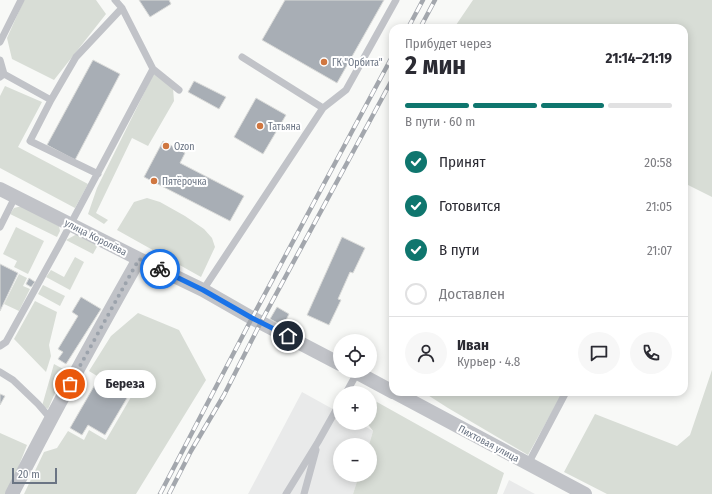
<!DOCTYPE html>
<html lang="ru">
<head>
<meta charset="utf-8">
<style>
	:root { --surface:#fff; --page:#f7f7f7; --text:#2b2b33; --muted:#7c7c81; --line:#e1e1e2; --accent:#0f766e }
	body { margin:0; font-family:"Fira Sans Condensed",sans-serif; background:var(--page); color:var(--text); height:100vh; display:flex; flex-direction:column; font-size:15px; white-space:nowrap }
	* { box-sizing:border-box; margin:0 }
	p { font-size:13px; color:var(--muted) }
	.icon { flex:none; width:22px; height:22px; fill:none; stroke:currentColor; stroke-width:2; stroke-linecap:round; stroke-linejoin:round }
	.map { position:relative; flex:1; overflow:hidden }
	.details { position:absolute; left:389px; top:24px; width:299px; height:372px; display:flex; flex-direction:column; background:var(--surface); border-radius:12px; box-shadow:0 2px 10px #0003 }
	.details>* { flex:none }
	.buttons { position:absolute; left:333px; top:334px; display:grid; gap:8px }
	.buttons a { display:grid; place-items:center; width:44px; height:44px; border-radius:50%; background:var(--surface); box-shadow:0 2px 10px #0003; font-size:20px }
	.scale { position:absolute; left:12px; bottom:10px; width:45px; box-sizing:border-box; padding-left:4px; border:2px solid #6b7584; border-top:0; font-size:11px; line-height:14px; white-space:nowrap; color:#6b7584; -webkit-text-stroke:3px #fff; paint-order:stroke }
	.pin { position:absolute; display:grid; place-items:center; width:34px; height:34px; color:#fff; margin:-17px; border:2px solid #fff; border-radius:50%; box-shadow:0 1px 4px #0007 }
	.courier { position:absolute; display:grid; place-items:center; width:40px; height:40px; margin:-20px; border:3px solid #1a73e8; border-radius:50%; background:#fff; color:#222; box-shadow:0 1px 5px #0007 }
	.bubble { position:absolute; height:28px; border-radius:14px; background:var(--surface); box-shadow:0 2px 10px #0003; font-size:13px; font-weight:700; line-height:28px; text-align:center }
	.headline em { font-style:normal; font-weight:700 }
	.headline div { display:flex; flex-direction:column-reverse }
	.headline { display:flex; align-items:center; justify-content:space-between; height:68px; padding:0 16px }
	h1 { font-size:26px; font-weight:700; line-height:30px }
	.bar { display:grid; grid-template-columns:repeat(4,1fr); gap:6px 4px; align-content:center; height:48px; padding:0 16px }
	.bar i { height:5px; border-radius:3px; background:var(--line) }
	.bar .current { background:var(--accent) }
	.bar p { grid-column:span 4 }
	.line { display:flex; align-items:center; gap:10px; padding:0 16px; border-top:1px solid var(--line) }
	.line div { flex:1 }
	.round { display:grid; place-items:center; flex:none; width:42px; height:42px; border-radius:21px; background:var(--page) }
	ol { padding:0 16px; list-style:none }
	li { display:flex; align-items:center; gap:12px; height:44px }
	li p { margin-inline-start:auto }
	li .icon { padding:4px; border-radius:50%; background:var(--accent); color:#fff; stroke-width:4 }
	li:last-child { color:var(--muted) }
	li i { width:22px; height:22px; border:2px solid var(--line); border-radius:50% }
	.map>svg:first-child { display:block }
</style>
</head>
<body>
<div class="map">
<svg width="712" height="494" viewBox="0 0 712 494">
	<rect width="100%" height="100%" fill="#f8f9f7"/>
	<!-- built -->
	<path fill="#e9eaea" d="M302 392 340 413V423H359L373 431 369 445H340V475H359L353 494H248Z
		M509 480 535 494H503Z"/>
	<!-- green -->
	<path fill="#d8ddd6" d="M24 0H96L106 14 54 80 12 59 7 38Z
		M473 0H712V197L684 183V28H458L456 25Z
		M154 73 173 88 174 101 148 146 132 138 96 213 108 220 104 224 88 214 97 188Z
		M5 86 42 102 18 147 88 184 75 208 0 168V96Z
		M147 198 160 202 185 216 204 229 212 238 215 247 201 277 117 230 134 202Z
		M22 206 59 226 60 231 57 237 10 214 14 208Z
		M16 227 44 241 28 274 14 267 17 261 3 254Z
		M77 234 98 245 93 254 66 240Z
		M75 257 84 262 70 290 46 277 51 270 64 277Z
		M19 274 27 278 23 286 30 289 19 311 4 304Z
		M43 285 65 296 60 306 38 294Z
		M35 301 57 312 49 345 51 356 46 372 14 339Z
		M138 313 179 330 206 380 136 494H24L44 452 57 448 68 431 84 440 89 430 106 440 131 397 89 371 111 336Z
		M54 364 65 370 48 409 42 406Z
		M712 370V494H607L564 472 595 414 677 446 690 435Z
		M423 392H563L528 455 448 408Z
		M377 402 504 473 497 494H353L359 475H370V445H369L373 431 367 423H370V410Z
		M0 433 27 445 18 468 5 494H0Z"/>
	<!-- building -->
	<path fill="#a8aeb5" stroke="#dadbd9" d="M139 0H169L171 4 150 17Z
		M285 0H384L337 83 262 40Z
		M93 60 120 74 75 160 47 145Z
		M194 81 226 97 219 109 188 92Z
		M256 98 286 115 263 154 234 137Z
		M163 141 185 153 180 163 244 196 230 221 144 177Z
		M342 237 365 248 353 273 350 272 338 299 341 300 329 325 307 315Z
		M0 264 18 273 0 311Z
		M29 278 35 282 31 287 26 284Z
		M81 297 101 309 66 364 58 359 63 352 58 349 78 316 72 312Z
		M277 307 289 314 283 326 270 319Z
		M97 381 127 398 105 435 88 425 82 435 70 428Z
		M0 394 5 396 0 405Z"/>
	<g fill="none" stroke-linecap="round" stroke-linejoin="round">
		<!-- lane -->
		<path stroke="#c1c3c8" stroke-width="7" d="M0 42 21 0
			M242 57 323 108
			M0 60 4 74 0 77
			M153 69 179 90
			M4 74 51 100
			M98 174 30 141 51 100 76 57 122 8
			M0 227 15 197
			M203 290 323 108 346 90 396 0
			M0 346 6 342 60 244 153 69 122 8 115 0
			M0 372 13 380 38 404 51 419
			M346 393 357 373
			M528 464 566 392
			M286 494 318 442 340 403
			M304 494 316 450"/>
		<!-- street -->
		<path stroke="#c1c3c8" stroke-width="14" d="M0 189 139 259 203 290 252 318 340 364
			M354 371 393 392
			M394 392 585 494
			M12 494C52 415 95 337 139 259"/>
		<!-- rail casing -->
		<g stroke="#a3a7ad" stroke-width="4.5">
			<path id="rail" d="M408 28 423 0
				M420 28 435 0
				M160 494 252 318 393 55
				M169 494 191 451 224 395 261 322 393 78"/>
		</g>
		<!-- rail -->
		<use href="#rail" stroke="#fff" stroke-width="3" stroke-dasharray="9" stroke-linecap="butt"/>
	</g>
	<g fill="none" stroke-linecap="round" stroke-linejoin="round">
		<!-- done -->
		<path stroke="#9ca3ac" stroke-width="4" stroke-dasharray="0 7.2" d="M70 384 139 259 160 269"/>
		<!-- route -->
		<path stroke="#1a73e8" stroke-width="5" d="M160 269 203 290 252 318 288 336"/>
	</g>
	<!-- markers -->
	<g fill="#d07740" stroke="#fff" stroke-width="1.5">
		<circle cx="324" cy="62" r="4"/>
		<circle cx="260" cy="126" r="4"/>
		<circle cx="166" cy="146" r="4"/>
		<circle cx="154" cy="181" r="4"/>
	</g>
	<g text-anchor="middle" stroke-width="4" stroke-linejoin="round" paint-order="stroke">
		<!-- poi labels -->
		<g font-size="10" fill="#6b7584" stroke="#fff" text-anchor="start">
			<text x="332" y="66">ГК "Орбита"</text>
			<text x="268" y="130">Татьяна</text>
			<text x="174" y="150">Ozon</text>
			<text x="162" y="185">Пятёрочка</text>
		</g>
		<!-- street labels -->
		<g font-size="10" fill="#6b7584" stroke="#fff">
			<text transform="translate(96 237) rotate(27)" y="4">улица Королёва</text>
			<text transform="translate(489 443) rotate(28)" y="4">Пихтовая улица</text>
		</g>
	</g>
</svg>
<div class="buttons">
<a><svg class="icon" aria-label="locate" viewBox="0 0 24 24"><circle cx="12" cy="12" r="6"/><path d="M12 2v4M12 18v4M2 12h4M18 12h4"/></svg></a>
<a>+</a>
<a>−</a>
</div>
<div class="scale">20 m</div>
<div class="pin" style="left:70px;top:384px;background:#ea580c"><svg class="icon" aria-label="bag" viewBox="0 0 24 24"><path d="M5 8h14l-1 12H6zM9 8a3 3 0 0 1 6 0"/></svg></div>
<div class="pin" style="left:288px;top:336px;background:#1f2937"><svg class="icon" aria-label="home" viewBox="0 0 24 24"><path d="M3 11l9-7 9 7M6 9v11h12V9"/></svg></div>
<div class="courier" style="left:160px;top:269px"><svg class="icon" aria-label="bike" viewBox="0 0 24 24"><circle cx="6" cy="16" r="4"/><circle cx="18" cy="16" r="4"/><path d="M6 16l4-8h5l3 8M10 8l3 8H6M13 5h3"/></svg></div>
<div class="bubble" style="left:94px;top:370px;width:62px">Береза</div>
<section class="details">
<div class="headline"><div><h1>2 мин</h1><p>Прибудет через</p></div><em>21:14–21:19</em></div>
<div class="bar"><i class="current"></i><i class="current"></i><i class="current"></i><i></i><p>В пути · 60 m</p></div>
<ol>
<li><svg class="icon" aria-label="check" viewBox="0 0 24 24"><path d="M5 12l5 5 9-10"/></svg>Принят<p>20:58</p></li>
<li><svg class="icon" aria-label="check" viewBox="0 0 24 24"><path d="M5 12l5 5 9-10"/></svg>Готовится<p>21:05</p></li>
<li><svg class="icon" aria-label="check" viewBox="0 0 24 24"><path d="M5 12l5 5 9-10"/></svg>В пути<p>21:07</p></li>
<li><i></i>Доставлен</li>
</ol>
<div class="line" style="height:72px"><a class="round"><svg class="icon" aria-label="person" viewBox="0 0 24 24"><circle cx="12" cy="8" r="4"/><path d="M4 21q1-7 8-7t8 7"/></svg></a><div><b>Иван</b><p>Курьер · 4.8</p></div><a class="round"><svg class="icon" aria-label="chat" viewBox="0 0 24 24"><path d="M4 5h16v11H9l-5 4z"/></svg></a><a class="round"><svg class="icon" aria-label="phone" viewBox="0 0 24 24"><path d="M5 4h4l2 5-3 2q2 4 5 5l2-3 5 2v4C11 20 4 13 5 4z"/></svg></a></div>
</section>
</div>
</body>
</html>
